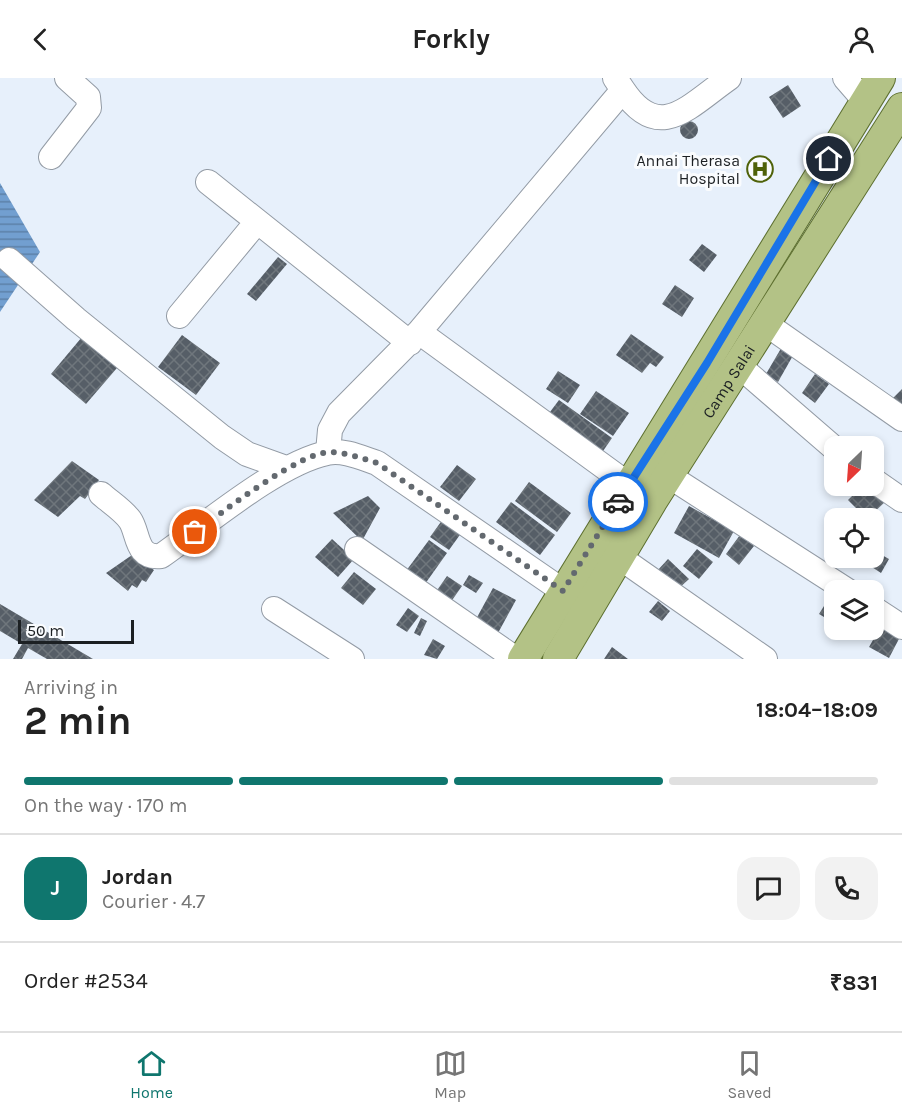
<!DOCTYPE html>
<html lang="en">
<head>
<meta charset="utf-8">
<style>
	:root { --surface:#fff; --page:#f2f2f2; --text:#222; --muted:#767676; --line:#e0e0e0; --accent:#0f766e }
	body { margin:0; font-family:Karla,sans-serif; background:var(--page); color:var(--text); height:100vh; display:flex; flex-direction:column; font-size:22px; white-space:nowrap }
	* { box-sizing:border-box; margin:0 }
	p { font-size:20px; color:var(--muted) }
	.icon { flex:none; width:33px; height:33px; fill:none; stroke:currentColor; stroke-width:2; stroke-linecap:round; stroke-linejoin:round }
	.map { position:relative; height:581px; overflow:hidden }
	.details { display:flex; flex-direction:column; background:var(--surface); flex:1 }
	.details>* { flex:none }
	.needle { width:39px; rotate:205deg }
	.tools { position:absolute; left:824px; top:358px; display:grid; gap:12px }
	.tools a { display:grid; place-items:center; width:60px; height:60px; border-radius:12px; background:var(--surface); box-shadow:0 3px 9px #0003; font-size:30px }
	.scale { position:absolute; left:18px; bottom:15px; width:116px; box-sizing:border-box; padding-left:6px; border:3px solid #1c2023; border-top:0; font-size:16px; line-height:21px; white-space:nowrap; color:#1c2023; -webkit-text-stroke:4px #fafcfe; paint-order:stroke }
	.pin { position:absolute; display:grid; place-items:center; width:51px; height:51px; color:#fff; margin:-26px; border:3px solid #fff; border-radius:50%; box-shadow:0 2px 6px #0007 }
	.courier { position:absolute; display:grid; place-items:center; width:60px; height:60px; margin:-30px; border:4px solid #1a73e8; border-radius:50%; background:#fff; color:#222; box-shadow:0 2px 8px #0007 }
	.head em { font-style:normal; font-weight:700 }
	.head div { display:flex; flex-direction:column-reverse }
	.head { display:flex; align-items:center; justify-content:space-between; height:102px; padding:0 24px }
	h1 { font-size:39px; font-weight:700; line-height:45px }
	.bar { display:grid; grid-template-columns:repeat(4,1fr); gap:9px 6px; align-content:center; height:72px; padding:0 24px }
	.bar i { height:8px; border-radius:4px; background:var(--line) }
	.bar .selected { background:var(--accent) }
	.bar p { grid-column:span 4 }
	.line { display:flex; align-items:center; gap:15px; padding:0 24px; border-top:2px solid var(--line) }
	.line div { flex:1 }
	.round { display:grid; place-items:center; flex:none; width:63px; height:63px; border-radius:18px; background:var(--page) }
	header { display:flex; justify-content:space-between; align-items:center; height:78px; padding:0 24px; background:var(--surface); font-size:27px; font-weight:700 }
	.menu { display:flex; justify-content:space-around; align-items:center; height:84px; border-top:2px solid var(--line); background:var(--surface); font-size:16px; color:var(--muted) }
	.menu a { display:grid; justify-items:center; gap:3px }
	.menu .selected { color:var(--accent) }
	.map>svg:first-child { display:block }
</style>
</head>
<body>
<header><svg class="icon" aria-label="back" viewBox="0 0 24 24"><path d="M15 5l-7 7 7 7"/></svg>Forkly<svg class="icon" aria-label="person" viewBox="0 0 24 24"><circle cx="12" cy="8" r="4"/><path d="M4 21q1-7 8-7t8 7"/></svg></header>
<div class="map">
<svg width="902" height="581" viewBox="0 0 902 581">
	<defs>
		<pattern id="water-rules" width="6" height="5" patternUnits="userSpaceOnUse" patternTransform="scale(1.5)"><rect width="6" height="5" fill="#729fd0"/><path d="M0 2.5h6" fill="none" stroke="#5d81a8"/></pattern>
		<pattern id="building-cross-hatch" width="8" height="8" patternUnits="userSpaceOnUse" patternTransform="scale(1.5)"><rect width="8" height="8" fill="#565e67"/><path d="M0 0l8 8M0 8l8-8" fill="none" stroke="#6f767c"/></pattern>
	</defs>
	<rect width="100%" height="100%" fill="#e7f0fb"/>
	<!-- water -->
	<path fill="url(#water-rules)" d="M0 105 40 174 0 234Z"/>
	<!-- building -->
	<path fill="url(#building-cross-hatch)" d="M788 7 801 28 783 40 769 19Z
		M680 52a9 9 0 1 1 18 0a9 9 0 1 1-18 0Z
		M702 166 717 177 704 194 689 182Z
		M278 179 287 186 256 223 247 216Z
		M675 207 694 220 682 239 662 226Z
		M87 253 123 283 86 326 51 296Z
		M631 256 664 279 656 289 650 285 642 295 616 277Z
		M182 257 220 285 196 317 158 289Z
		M783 267 795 274 778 304 766 296Z
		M558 293 580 307 568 325 546 311Z
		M815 296 829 306 815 325 802 315Z
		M902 311V330L892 321Z
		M596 313 629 335 613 358 580 336Z
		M559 322 612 360 601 376 547 338Z
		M72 383 99 402 85 421 80 418 58 439 34 422Z
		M457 387 476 401 459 423 440 409Z
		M529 404 571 435 557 454 515 423Z
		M862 408H873L887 422 867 441 848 422Z
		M368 418 380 430 362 463 333 435Z
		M511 424 555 457 540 477 496 444Z
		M689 428 734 453 719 480 674 455Z
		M443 441 462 454 449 472 430 459Z
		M740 457 754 468 739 487 726 476Z
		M332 461 354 481 338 499 315 479Z
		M429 462 447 475 425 506 406 493Z
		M697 471 713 484 699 501 683 488Z
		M873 472 889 481 881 495 864 484 866 480H873Z
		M132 477 154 492 146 504 142 502 137 510 132 507 128 513 106 495Z
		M668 481 689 501 677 512 657 493Z
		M354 494 376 511 363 527 341 510Z
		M469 497 483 505 476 515 463 507Z
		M447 498 462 508 448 528 433 518Z
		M493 510 516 522 498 555 475 543Z
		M834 512V545L819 536Z
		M658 523 670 533 662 543 649 534Z
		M0 526 93 581H47L28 570 22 581H13L22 566 0 553Z
		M408 530 419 538 407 554 396 547Z
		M421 540 427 543 420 558 414 555Z
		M881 548 900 559 889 580 869 569Z
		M433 561 445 568 437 581 424 577Z
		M612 569 628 581H604Z"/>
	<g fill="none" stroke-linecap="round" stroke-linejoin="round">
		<!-- minor casing -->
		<g stroke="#939ba5" stroke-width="26">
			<path id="minor" d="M845 0 865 23
				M623 12C659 66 689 28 729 0
				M51 79 89 30 88 19 67 0
				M208 104 410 265
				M9 182 76 241 222 359 247 376 286 390
				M179 238 256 145
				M766 246 902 341
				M419 254 623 12 615 0
				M738 287 834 370
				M328 374 330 352 339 335 419 254 629 407
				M669 398 848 513
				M873 402 902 422
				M101 416C110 424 123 432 130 442 139 455 135 481 161 478 204 448 278 385 327 375 342 371 362 380 377 385L563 513
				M357 471 516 581
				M619 479 765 581
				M873 530 902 549
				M274 531 352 581"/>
		</g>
		<!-- major casing -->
		<g stroke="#5d6f2f" stroke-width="32">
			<g id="major">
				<path d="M523 581 880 0"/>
				<path id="s1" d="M558 581 652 423 902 30"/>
			</g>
		</g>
		<!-- minor -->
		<use href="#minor" stroke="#fff" stroke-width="24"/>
		<!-- major -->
		<use href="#major" stroke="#b3c286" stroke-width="30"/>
	</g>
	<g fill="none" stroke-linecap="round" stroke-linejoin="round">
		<!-- done -->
		<path stroke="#63696f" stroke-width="6" stroke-dasharray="0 10.8" d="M195 454C223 434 299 374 331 374 347 375 362 380 377 385L563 513 618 424"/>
		<!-- route -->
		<path stroke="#1a73e8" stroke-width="8" d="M618 424 707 285 829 81"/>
	</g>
	<!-- icons -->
	<defs>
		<g id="hospital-ring" transform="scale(1.35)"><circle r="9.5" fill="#fafcfe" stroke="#4f620a" stroke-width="1.5"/><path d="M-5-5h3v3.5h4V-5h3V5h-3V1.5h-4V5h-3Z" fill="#4f620a"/></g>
	</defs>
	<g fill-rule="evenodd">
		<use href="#hospital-ring" x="760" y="91"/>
	</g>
	<g text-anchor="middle" stroke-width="6" stroke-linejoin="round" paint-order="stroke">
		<!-- poi labels -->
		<g font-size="16" fill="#1c2023" stroke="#fafcfe" text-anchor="end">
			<text x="740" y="88">Annai Therasa<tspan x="740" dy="18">Hospital</tspan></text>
		</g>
		<!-- street labels -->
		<g font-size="16" fill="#1c2023" stroke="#fafcfe">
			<text dy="6" stroke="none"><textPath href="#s1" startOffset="326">Camp Salai</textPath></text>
		</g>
	</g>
</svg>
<div class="tools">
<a><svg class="needle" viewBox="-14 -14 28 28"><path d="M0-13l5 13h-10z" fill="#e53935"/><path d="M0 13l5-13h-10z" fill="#767676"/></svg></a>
<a><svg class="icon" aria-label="locate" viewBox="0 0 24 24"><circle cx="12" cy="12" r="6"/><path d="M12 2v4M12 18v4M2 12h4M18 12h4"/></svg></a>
<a><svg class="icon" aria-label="layers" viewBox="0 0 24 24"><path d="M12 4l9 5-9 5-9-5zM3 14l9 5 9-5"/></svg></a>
</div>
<div class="scale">50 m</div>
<div class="pin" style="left:195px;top:454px;background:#ea580c"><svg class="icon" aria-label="bag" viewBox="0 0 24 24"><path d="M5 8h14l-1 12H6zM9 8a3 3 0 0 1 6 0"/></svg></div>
<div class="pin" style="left:829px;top:81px;background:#1f2937"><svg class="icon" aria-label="home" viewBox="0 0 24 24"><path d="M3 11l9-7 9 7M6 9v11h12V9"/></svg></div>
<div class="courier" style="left:618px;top:424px"><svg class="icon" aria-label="car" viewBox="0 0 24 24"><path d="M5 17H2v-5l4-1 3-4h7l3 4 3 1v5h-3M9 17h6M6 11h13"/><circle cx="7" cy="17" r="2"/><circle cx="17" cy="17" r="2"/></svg></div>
</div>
<section class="details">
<div class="head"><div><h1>2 min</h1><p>Arriving in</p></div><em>18:04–18:09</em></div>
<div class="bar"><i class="selected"></i><i class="selected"></i><i class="selected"></i><i></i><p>On the way · 170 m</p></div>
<div class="line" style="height:108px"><b class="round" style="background:var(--accent);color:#fff">J</b><div><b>Jordan</b><p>Courier · 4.7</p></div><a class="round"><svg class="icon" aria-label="chat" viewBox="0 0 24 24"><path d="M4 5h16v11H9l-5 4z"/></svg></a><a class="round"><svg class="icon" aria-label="phone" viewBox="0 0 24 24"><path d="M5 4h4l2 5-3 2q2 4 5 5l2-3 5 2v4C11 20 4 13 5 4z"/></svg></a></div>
<div class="line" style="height:78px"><div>Order #2534</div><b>₹831</b></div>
</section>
<nav class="menu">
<a class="selected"><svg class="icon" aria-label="home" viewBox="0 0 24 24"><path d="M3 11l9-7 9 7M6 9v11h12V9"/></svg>Home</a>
<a><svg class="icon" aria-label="map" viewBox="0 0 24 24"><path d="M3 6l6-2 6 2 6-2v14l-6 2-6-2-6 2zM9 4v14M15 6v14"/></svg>Map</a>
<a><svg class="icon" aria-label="saved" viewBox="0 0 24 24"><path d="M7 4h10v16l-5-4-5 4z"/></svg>Saved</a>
</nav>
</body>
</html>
